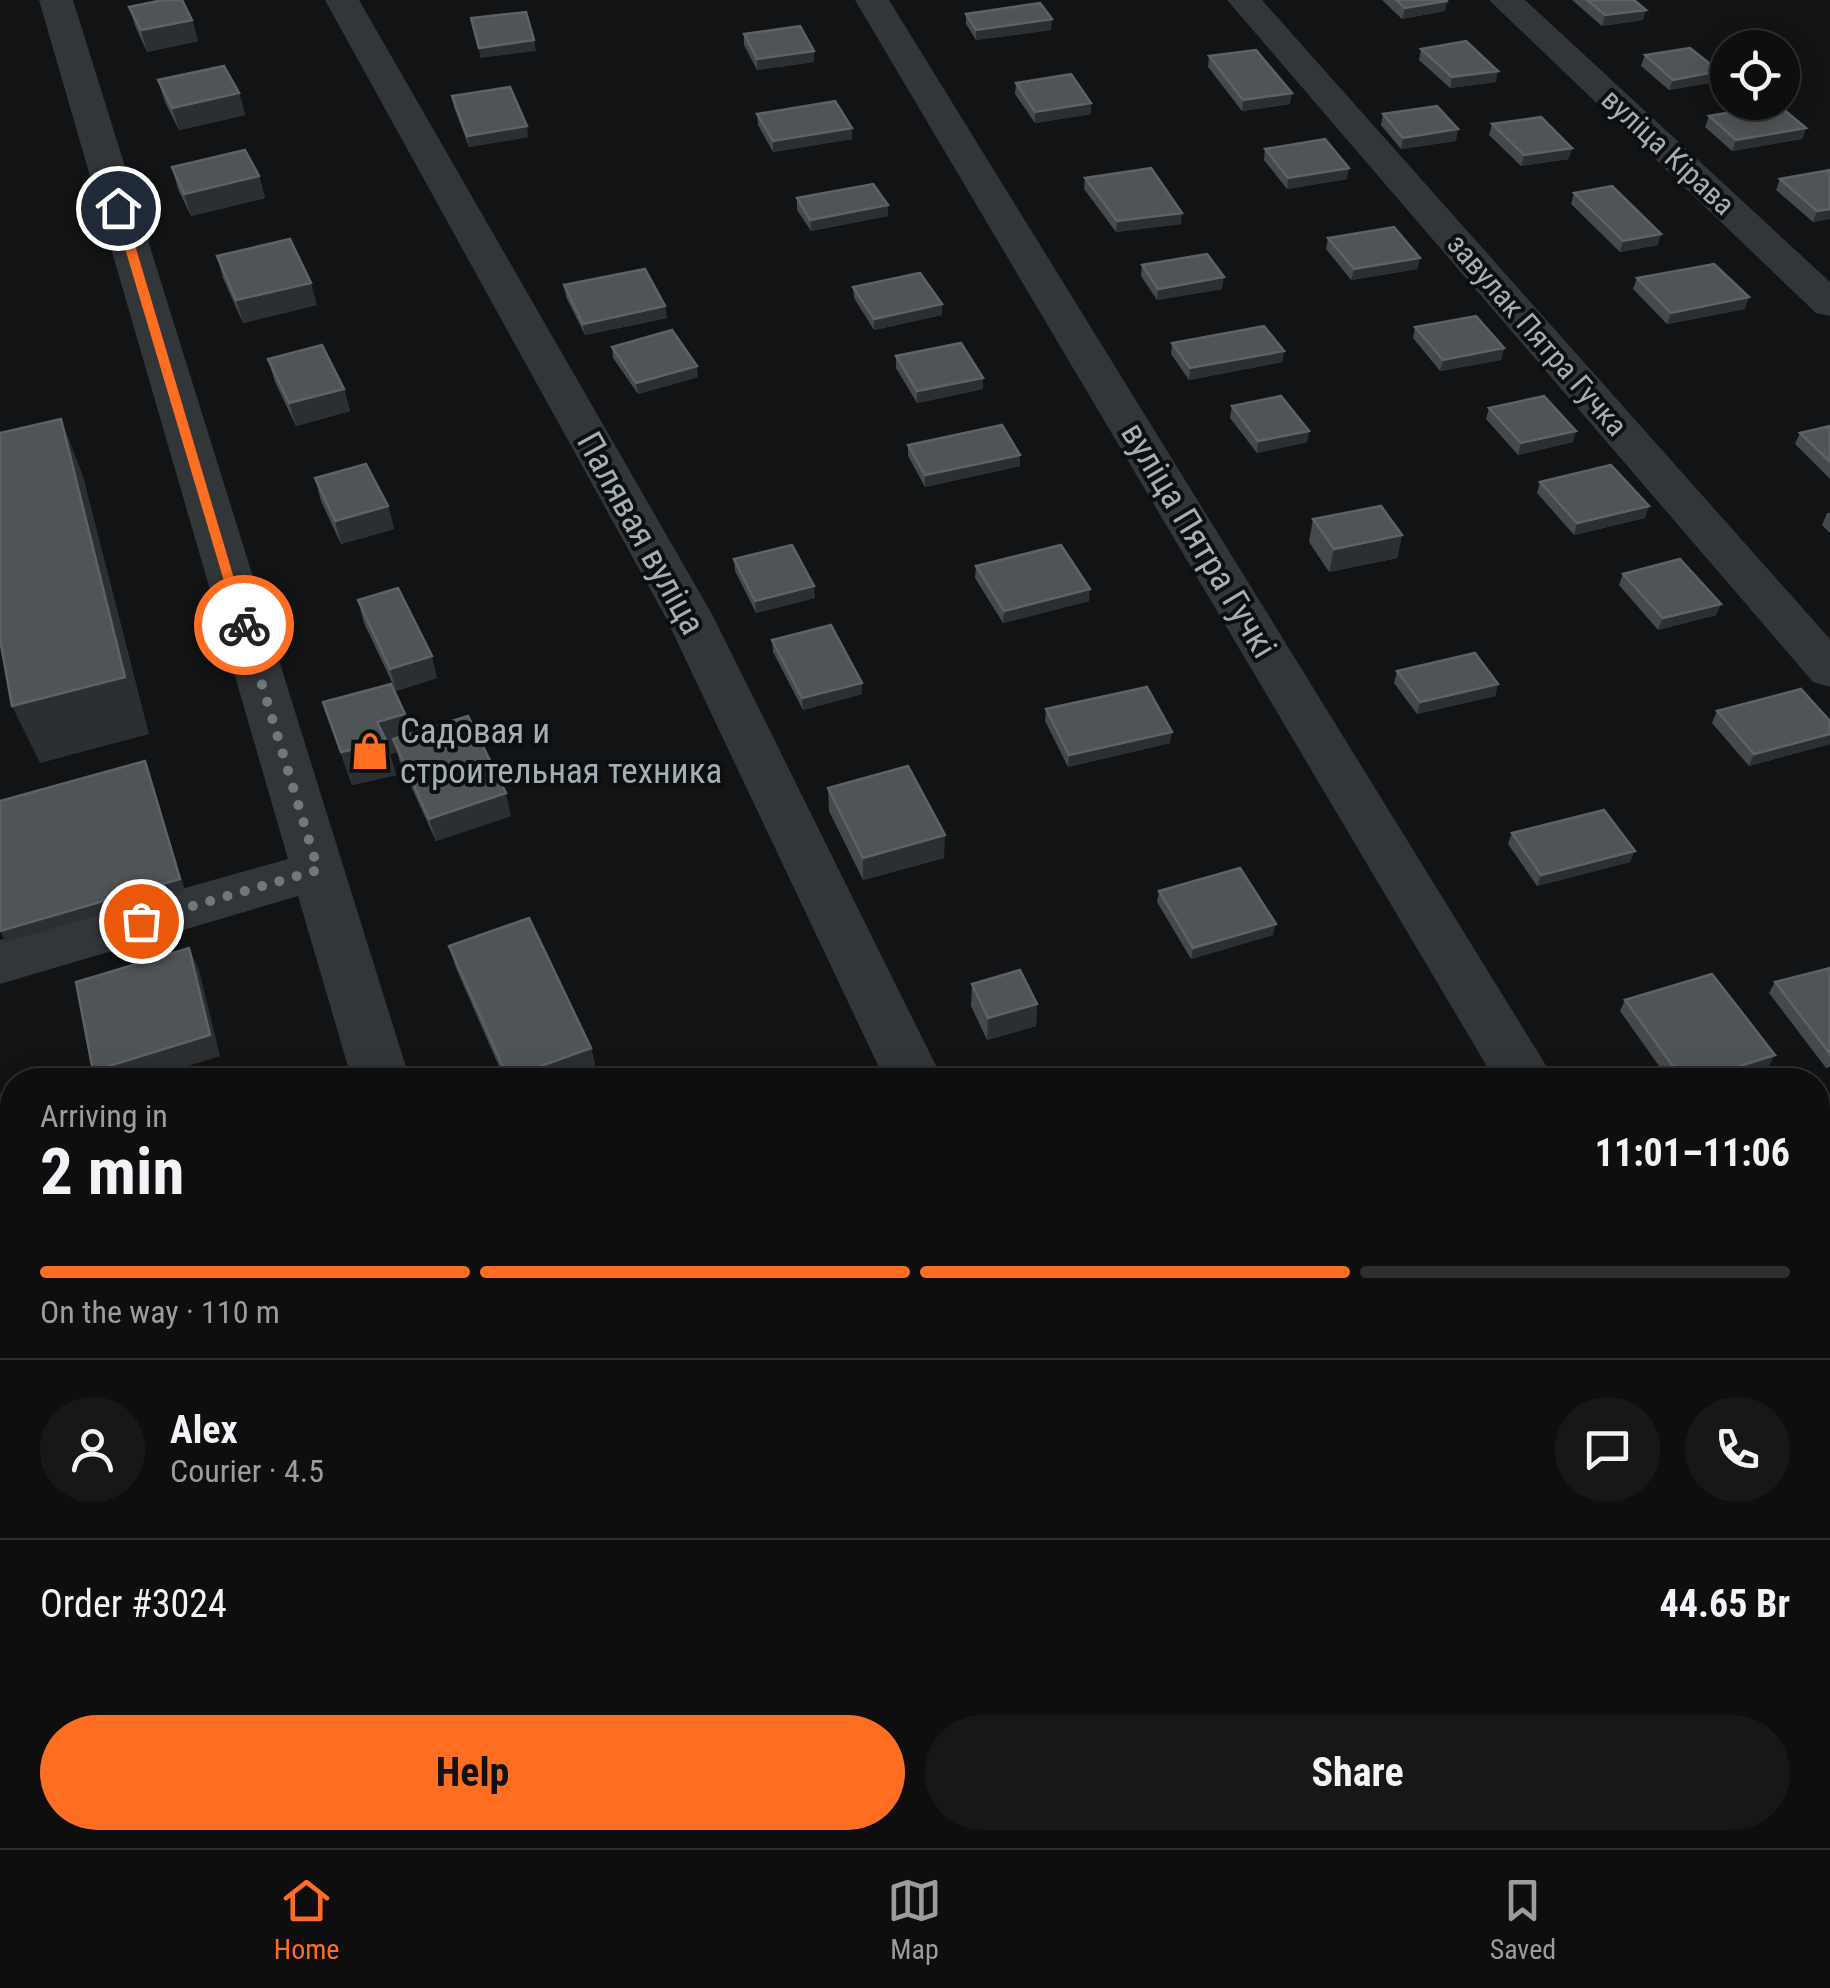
<!DOCTYPE html>
<html lang="en">
<head>
<meta charset="utf-8">
<style>
	:root { --surface:#0e0e0f; --page:#171718; --text:#f1f3f6; --muted:#9b9c9e; --line:#2e2e2f; --accent:#fd6e22 }
	body { margin:0; font-family:"Roboto Condensed",sans-serif; background:var(--page); color:var(--text); height:100vh; display:flex; flex-direction:column; font-size:38px; white-space:nowrap }
	* { box-sizing:border-box; margin:0 }
	p { font-size:32px; color:var(--muted) }
	.icon { flex:none; width:55px; height:55px; fill:none; stroke:currentColor; stroke-width:2; stroke-linecap:round; stroke-linejoin:round }
	.map { position:relative; flex:1; overflow:hidden }
	.side { position:absolute; left:0px; top:1068px; width:1830px; height:782px; display:flex; flex-direction:column; background:var(--surface); border-radius:40px 40px 0 0; box-shadow:0 5px 25px #0003,0 0 0 2px var(--line) }
	.side>* { flex:none }
	.buttons { position:absolute; left:1710px; top:30px; display:grid; gap:20px }
	.buttons a { display:grid; place-items:center; width:90px; height:90px; border-radius:50%; background:var(--surface); box-shadow:0 5px 25px #0003,0 0 0 2px var(--line); font-size:50px }
	.pin { position:absolute; display:grid; place-items:center; width:85px; height:85px; color:#fff; margin:-42px; border:5px solid #fff; border-radius:50%; box-shadow:0 2px 10px #0007 }
	.courier { position:absolute; display:grid; place-items:center; width:100px; height:100px; margin:-50px; border:8px solid #fd6e22; border-radius:50%; background:#fff; color:#222; box-shadow:0 2px 12px #0007 }
	.overview em { font-style:normal; font-weight:700 }
	.overview div { display:flex; flex-direction:column-reverse }
	.overview { display:flex; align-items:center; justify-content:space-between; height:170px; padding:0 40px }
	h1 { font-size:65px; font-weight:700; line-height:75px }
	.bar { display:grid; grid-template-columns:repeat(4,1fr); gap:15px 10px; align-content:center; height:120px; padding:0 40px }
	.bar i { height:12px; border-radius:8px; background:var(--line) }
	.bar .active { background:var(--accent) }
	.bar p { grid-column:span 4 }
	.line { display:flex; align-items:center; gap:25px; padding:0 40px; border-top:2px solid var(--line) }
	.line div { flex:1 }
	.round { display:grid; place-items:center; flex:none; width:105px; height:105px; border-radius:52px; background:var(--page) }
	.button { display:flex; gap:20px; margin-top:auto; padding:20px 40px }
	.button a { flex:1; height:115px; border-radius:60px; background:var(--accent); color:#111; font-size:40px; font-weight:700; line-height:115px; text-align:center }
	.button a+a { background:var(--page); color:var(--text) }
	.tabs { display:flex; justify-content:space-around; align-items:center; height:140px; border-top:2px solid var(--line); background:var(--surface); font-size:28px; color:var(--muted) }
	.tabs a { display:grid; justify-items:center; gap:5px }
	.tabs .active { color:var(--accent) }
	.map>svg:first-child { display:block }
</style>
</head>
<body>
<div class="map">
<svg width="1830" height="1848" viewBox="0 0 1830 1848">
	<rect width="100%" height="100%" fill="#121314"/>
	<g fill="none" stroke-linecap="round" stroke-linejoin="round">
		<!-- minor -->
		<path fill="#333639" fill-rule="evenodd" d="M39 0H73L410 1080H352L298 896 0 984V940L288 859Z
			M325 0H359L713 616 943 1080H885L665 616Z
			M855 0H889L1555 1080H1495Z
			M1227 0H1262L1830 639V687L1813 682Z
			M1489 0H1525L1830 282V316L1816 313Z
			M1830 1101V1151L1818 1154V1104Z
			M1818 1519 1830 1524V1608L1818 1603Z
			M12 1599V1671L0 1675V1603Z
			M474 1838H550L552 1848H476Z
			M1177 1838H1253L1257 1848H1181Z"/>
	</g>
	<!-- wall -->
	<path fill="#45494c" d="M1382 0H1447V1L1445 11 1402 19Z
		M1572 0H1634L1643 20 1602 26Z
		M129 7 192 20 198 41 147 52 136 28Z
		M966 14 1051 30 976 40 966 24Z
		M744 34 814 51V62L757 70 744 45Z
		M1421 49 1496 82 1450 88 1419 60Z
		M1645 55 1715 82 1669 90 1641 66Z
		M1209 56 1290 104 1242 111 1208 67Z
		M158 80 239 93 245 115 179 130 165 102Z
		M1016 83 1091 114 1035 123 1015 94Z
		M452 96 528 137 469 147 454 107Z
		M757 114 852 128V139L773 152 758 125Z
		M1383 114 1456 141 1401 149 1381 125Z
		M1709 116 1806 128 1802 139 1732 151 1705 127Z
		M1492 124 1569 159 1521 166 1489 135Z
		M1265 149 1347 179 1287 189 1264 160Z
		M172 167 259 176 265 198 191 216 178 189Z
		M1085 178 1181 224 1116 232 1084 189Z
		M1780 179 1830 219 1813 222 1776 190Z
		M1574 193 1658 245 1620 252 1571 204Z
		M797 198 888 205V216L811 231 797 210Z
		M1328 238 1420 258 1417 269 1351 280 1326 249Z
		M217 256 317 305 243 323 223 278Z
		M1142 265 1222 289 1157 300 1141 276Z
		M1637 278 1745 309 1667 324 1633 289Z
		M564 285 667 318 585 335 566 297Z
		M853 287 942 315 874 330 854 298Z
		M1415 327 1504 348 1501 360 1440 371 1413 338Z
		M1172 343 1284 351 1282 362 1189 380 1171 354Z
		M612 347 698 377 638 394 613 358Z
		M896 356 983 389 917 403 896 368Z
		M268 359 344 389 350 411 296 426 275 382Z
		M1232 406 1309 431 1307 442 1257 453 1230 418Z
		M1489 408 1573 442 1518 455 1486 419Z
		M1830 426V479L1795 444 1800 433Z
		M908 445 1020 455V466L925 487 908 456Z
		M315 478 388 506 394 529 341 544 321 501Z
		M1540 482 1645 518 1574 535 1537 493Z
		M1827 513H1830V533L1822 525Z
		M1313 519 1402 535 1397 558 1329 572 1309 542Z
		M734 559 815 598 756 613 735 571Z
		M976 566 1089 601 1003 623 975 578Z
		M1623 574 1721 604 1716 615 1658 630 1619 585Z
		M358 600 437 678 396 691 364 623Z
		M772 640 862 694 803 710 773 652Z
		M1397 671 1498 684 1495 696 1417 714 1394 683Z
		M323 702 411 734 511 816 436 841 400 762 397 752 390 754 396 775 352 785Z
		M1046 709 1170 743 1068 767 1045 721Z
		M1717 711 1830 721V744L1749 766 1712 723Z
		M828 788 944 858 863 880 829 811Z
		M1512 833 1630 862 1537 886 1508 844Z
		M1159 891 1273 935 1191 959 1157 902Z
		M449 946 591 1048 596 1069 567 1080H505L456 968Z
		M1830 968V1067L1826 1068 1769 993 1775 982Z
		M972 984 1037 1004 1036 1026 987 1040 971 1006Z
		M1625 1000 1769 1066 1724 1080H1669L1620 1011Z"/>
	<!-- shaded-wall -->
	<path fill="#2c2f31" d="M1447 1 1445 11 1402 19 1405 8Z
		M1646 10 1643 20 1602 26 1605 15Z
		M1052 19 1051 30 976 40V30Z
		M192 20 198 41 147 52 141 30Z
		M534 40 536 51 480 58 479 48Z
		M814 51V62L757 70V59Z
		M1498 71 1496 82 1450 88 1452 77Z
		M1719 71 1715 82 1669 90 1673 80Z
		M239 93 245 115 179 130 172 108Z
		M1292 93 1290 104 1242 111 1243 100Z
		M1091 103V114L1035 123V112Z
		M527 126 528 137 469 147 467 136Z
		M852 128V139L773 152V141Z
		M1806 128 1802 139 1732 151 1736 140Z
		M1458 129 1456 141 1401 149 1403 138Z
		M1572 148 1569 159 1521 166 1524 155Z
		M1349 168 1347 179 1287 189 1288 178Z
		M259 176 265 198 191 216 184 194Z
		M888 205V216L811 231 810 220Z
		M1830 209V219L1813 222 1817 211Z
		M1182 213 1181 224 1116 232 1117 221Z
		M1661 234 1658 245 1620 252 1623 241Z
		M1420 258 1417 269 1351 280 1354 269Z
		M1224 277 1222 289 1157 300 1158 289Z
		M311 283 317 305 243 323 236 300Z
		M1749 297 1745 309 1667 324 1671 313Z
		M942 304V315L874 330V319Z
		M665 306 667 318 585 335 583 324Z
		M1504 348 1501 360 1440 371 1443 360Z
		M1284 351 1282 362 1189 380 1190 368Z
		M697 366 698 377 638 394 636 383Z
		M983 378V389L917 403V391Z
		M344 389 350 411 296 426 289 403Z
		M61 419 83 476 149 734 40 763 12 706Z
		M1309 431 1307 442 1257 453 1258 441Z
		M1576 431 1573 442 1518 455 1521 443Z
		M1020 455V466L925 487V475Z
		M388 506 394 529 341 544 335 521Z
		M1649 506 1645 518 1574 535 1577 523Z
		M1402 535 1397 558 1329 572 1334 549Z
		M814 586 815 598 756 613 755 601Z
		M1090 589 1089 601 1003 623 1004 611Z
		M1721 604 1716 615 1658 630 1663 618Z
		M432 656 437 678 396 691 390 669Z
		M862 683V694L803 710 802 698Z
		M1498 684 1495 696 1417 714 1420 702Z
		M405 714 414 747 393 739 397 752 390 754 396 775 352 785 341 752 377 722Z
		M1172 732 1170 743 1068 767 1069 755Z
		M1830 734V744L1749 766 1754 754Z
		M145 761 185 890 6 942 0 931Z
		M506 793 511 816 436 841 429 819Z
		M945 835 944 858 863 880V858Z
		M1635 851 1630 862 1537 886 1541 875Z
		M1276 924 1273 935 1191 959 1193 948Z
		M189 948 199 970 220 1056 144 1080H98L93 1071Z
		M1037 1004 1036 1026 987 1040 988 1018Z
		M591 1048 596 1069 567 1080H508V1078Z
		M1775 1055 1769 1066 1724 1080H1695Z
		M1830 1271V1279L1818 1283V1275Z
		M12 1393V1416L0 1420V1397Z
		M884 1838H903L875 1848H856Z"/>
	<!-- building -->
	<path fill="#4f5457" stroke="#5c6266" stroke-width="2.5" d="M163 0H182L192 20 141 30 129 7Z
		M1396 0H1447V1L1405 8Z
		M1587 0H1634L1646 10 1605 15Z
		M1040 3 1052 19 976 30 966 14Z
		M526 12 534 40 479 48 471 18Z
		M800 26 814 51 757 59 744 34Z
		M1466 41 1498 71 1452 77 1421 49Z
		M1690 48 1719 71 1673 80 1645 55Z
		M1256 50 1292 93 1243 100 1209 56Z
		M224 66 239 93 172 108 158 80Z
		M1071 74 1091 103 1035 112 1016 83Z
		M510 87 527 126 467 136 452 96Z
		M835 101 852 128 773 141 757 114Z
		M1777 104 1806 128 1736 140 1709 116Z
		M1437 106 1458 129 1403 138 1383 114Z
		M1541 117 1572 148 1524 155 1492 124Z
		M1325 139 1349 168 1288 178 1265 149Z
		M245 150 259 176 184 194 172 167Z
		M1151 168 1182 213 1117 221 1085 178Z
		M1830 170V209L1817 211 1780 179Z
		M873 184 888 205 810 220 797 198Z
		M1612 186 1661 234 1623 241 1574 193Z
		M1394 227 1420 258 1354 269 1328 238Z
		M290 239 311 283 236 300 217 256Z
		M1207 254 1224 277 1158 289 1142 265Z
		M1714 264 1749 297 1671 313 1637 278Z
		M645 269 665 306 583 324 564 285Z
		M920 273 942 304 874 319 853 287Z
		M1476 316 1504 348 1443 360 1415 327Z
		M1264 326 1284 351 1190 368 1172 343Z
		M672 330 697 366 636 383 612 347Z
		M961 343 983 378 917 391 896 356Z
		M322 345 344 389 289 403 268 359Z
		M1281 396 1309 431 1258 441 1232 406Z
		M1544 396 1576 431 1521 443 1489 408Z
		M61 419 125 677 12 706 0 639V433Z
		M1002 425 1020 455 925 475 908 445Z
		M1830 426V462L1800 433Z
		M366 464 388 506 335 521 315 478Z
		M1611 465 1649 506 1577 523 1540 482Z
		M1381 506 1402 535 1334 549 1313 519Z
		M792 545 814 586 755 601 734 559Z
		M1061 545 1090 589 1004 611 976 566Z
		M1680 559 1721 604 1663 618 1623 574Z
		M398 588 432 656 390 669 358 600Z
		M831 625 862 683 802 698 772 640Z
		M1475 653 1498 684 1420 702 1397 671Z
		M391 684 405 714 377 722 387 742 341 752 323 702Z
		M1147 687 1172 732 1069 755 1046 709Z
		M1801 689 1830 721V734L1754 754 1717 711Z
		M468 716 506 793 429 819 393 739Z
		M145 761 180 879 0 931V801Z
		M908 766 945 835 863 858 828 788Z
		M1604 810 1635 851 1541 875 1512 833Z
		M1240 868 1276 924 1193 948 1159 891Z
		M529 918 591 1048 508 1078 449 946Z
		M189 948 210 1035 93 1071 76 982Z
		M1830 968V1054L1775 982Z
		M1020 970 1037 1004 988 1018 972 984Z
		M1712 974 1775 1055 1695 1080H1683L1625 1000Z
		M1830 1193V1271L1818 1275V1197Z
		M12 1286V1393L0 1397V1289Z
		M783 1838H884L856 1848H786Z"/>
	<!-- route -->
	<path fill="#fd6e22" d="M118 204 124 208 249 629 237 625 113 208Z"/>
	<g fill="none" stroke-linecap="round" stroke-linejoin="round">
		<!-- done -->
		<path stroke="#70787d" stroke-width="10" stroke-dasharray="0 18" d="M141 921 318 870 244 625"/>
	</g>
	<!-- icons -->
	<defs>
		<g id="shop-bare" transform="scale(3)"><path d="M-5-2.5h2.3a2.7 3.5 0 0 1 5.4 0H5L5.5 6h-11ZM-1.5-2.5h3a1.5 2.3 0 0 0-3 0Z" fill="#fd6e22" stroke="#0d0e0f" stroke-width="2.5" paint-order="stroke"/></g>
	</defs>
	<g fill-rule="evenodd">
		<use href="#shop-bare" x="370" y="751"/>
	</g>
	<g text-anchor="middle" stroke-width="8" stroke-linejoin="round" paint-order="stroke">
		<!-- far-street labels -->
		<g font-size="30" fill="#a3afb6" stroke="#0d0e0f">
			<text transform="translate(1668 152) rotate(43)" y="10">вуліца Кірава</text>
			<text transform="translate(1537 335) rotate(49)" y="10">завулак Пятра Гучка</text>
		</g>
		<!-- street labels -->
		<g font-size="35" fill="#a3afb6" stroke="#0d0e0f">
			<text transform="translate(641 533) rotate(61)" y="12">Палявая вуліца</text>
			<text transform="translate(1199 540) rotate(59)" y="12">вуліца Пятра Гучкі</text>
		</g>
		<!-- poi labels -->
		<g font-size="35" fill="#a3afb6" stroke="#0d0e0f" text-anchor="start">
			<text x="400" y="743">Садовая и<tspan x="400" dy="40">строительная техника</tspan></text>
		</g>
	</g>
</svg>
<div class="buttons">
<a><svg class="icon" aria-label="locate" viewBox="0 0 24 24"><circle cx="12" cy="12" r="6"/><path d="M12 2v4M12 18v4M2 12h4M18 12h4"/></svg></a>
</div>
<div class="pin" style="left:141px;top:921px;background:#ea580c"><svg class="icon" aria-label="bag" viewBox="0 0 24 24"><path d="M5 8h14l-1 12H6zM9 8a3 3 0 0 1 6 0"/></svg></div>
<div class="pin" style="left:118px;top:208px;background:#1f2937"><svg class="icon" aria-label="home" viewBox="0 0 24 24"><path d="M3 11l9-7 9 7M6 9v11h12V9"/></svg></div>
<div class="courier" style="left:244px;top:625px"><svg class="icon" aria-label="bike" viewBox="0 0 24 24"><circle cx="6" cy="16" r="4"/><circle cx="18" cy="16" r="4"/><path d="M6 16l4-8h5l3 8M10 8l3 8H6M13 5h3"/></svg></div>
<section class="side">
<div class="overview"><div><h1>2 min</h1><p>Arriving in</p></div><em>11:01–11:06</em></div>
<div class="bar"><i class="active"></i><i class="active"></i><i class="active"></i><i></i><p>On the way · 110 m</p></div>
<div class="line" style="height:180px"><a class="round"><svg class="icon" aria-label="person" viewBox="0 0 24 24"><circle cx="12" cy="8" r="4"/><path d="M4 21q1-7 8-7t8 7"/></svg></a><div><b>Alex</b><p>Courier · 4.5</p></div><a class="round"><svg class="icon" aria-label="chat" viewBox="0 0 24 24"><path d="M4 5h16v11H9l-5 4z"/></svg></a><a class="round"><svg class="icon" aria-label="phone" viewBox="0 0 24 24"><path d="M5 4h4l2 5-3 2q2 4 5 5l2-3 5 2v4C11 20 4 13 5 4z"/></svg></a></div>
<div class="line" style="height:130px"><div>Order #3024</div><b>44.65 Br</b></div>
<div class="button"><a>Help</a><a>Share</a></div>
</section>
</div>
<nav class="tabs">
<a class="active"><svg class="icon" aria-label="home" viewBox="0 0 24 24"><path d="M3 11l9-7 9 7M6 9v11h12V9"/></svg>Home</a>
<a><svg class="icon" aria-label="map" viewBox="0 0 24 24"><path d="M3 6l6-2 6 2 6-2v14l-6 2-6-2-6 2zM9 4v14M15 6v14"/></svg>Map</a>
<a><svg class="icon" aria-label="saved" viewBox="0 0 24 24"><path d="M7 4h10v16l-5-4-5 4z"/></svg>Saved</a>
</nav>
</body>
</html>
